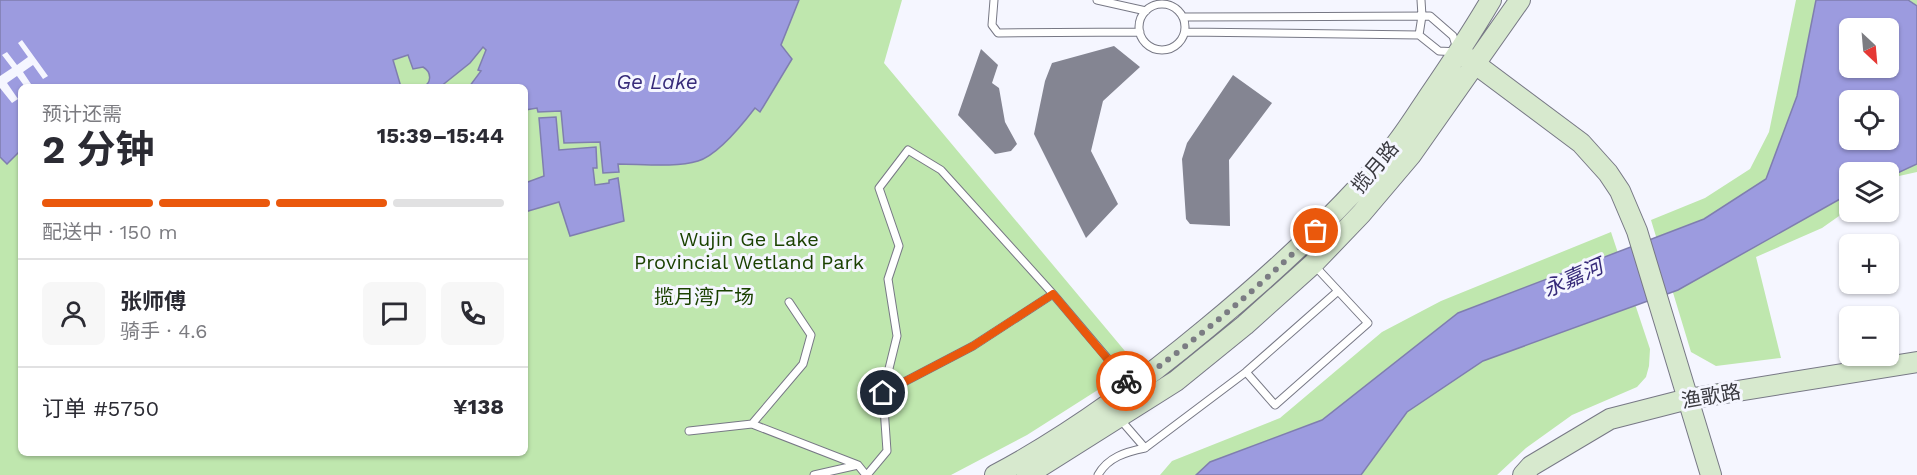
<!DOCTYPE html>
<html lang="zh">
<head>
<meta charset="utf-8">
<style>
	:root { --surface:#fff; --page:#f7f7f7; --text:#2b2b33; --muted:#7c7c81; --line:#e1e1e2; --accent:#ea580c }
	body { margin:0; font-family:"Work Sans","Noto Sans SC",sans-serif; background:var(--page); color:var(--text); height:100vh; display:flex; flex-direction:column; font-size:22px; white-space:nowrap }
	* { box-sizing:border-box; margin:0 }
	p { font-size:20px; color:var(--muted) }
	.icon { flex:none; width:33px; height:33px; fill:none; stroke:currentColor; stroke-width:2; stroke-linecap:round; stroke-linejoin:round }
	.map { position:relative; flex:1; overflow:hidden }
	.drawer { position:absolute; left:18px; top:84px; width:510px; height:372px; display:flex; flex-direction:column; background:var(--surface); border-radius:9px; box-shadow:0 2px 4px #0004 }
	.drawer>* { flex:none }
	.needle { width:39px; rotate:154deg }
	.fabs { position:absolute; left:1839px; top:18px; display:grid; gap:12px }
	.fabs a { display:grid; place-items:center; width:60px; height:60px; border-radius:9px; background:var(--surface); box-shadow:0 2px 4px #0004; font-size:30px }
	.pin { position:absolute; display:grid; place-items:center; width:51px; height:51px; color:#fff; margin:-26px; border:3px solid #fff; border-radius:50%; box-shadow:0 2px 6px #0007 }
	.courier { position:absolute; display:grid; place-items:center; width:60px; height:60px; margin:-30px; border:4px solid #ea580c; border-radius:50%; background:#fff; color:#222; box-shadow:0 2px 8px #0007 }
	.head em { font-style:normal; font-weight:700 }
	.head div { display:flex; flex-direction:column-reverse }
	.head { display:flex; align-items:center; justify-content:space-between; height:102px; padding:0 24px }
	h1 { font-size:39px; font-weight:700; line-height:45px }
	.bar { display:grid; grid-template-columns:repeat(4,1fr); gap:9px 6px; align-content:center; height:72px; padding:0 24px }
	.bar i { height:8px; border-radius:4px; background:var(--line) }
	.bar .selected { background:var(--accent) }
	.bar p { grid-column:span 4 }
	.line { display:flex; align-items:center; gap:15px; padding:0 24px; border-top:2px solid var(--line) }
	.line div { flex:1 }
	.round { display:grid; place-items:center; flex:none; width:63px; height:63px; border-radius:9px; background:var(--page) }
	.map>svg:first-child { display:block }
</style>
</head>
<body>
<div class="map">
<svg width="1917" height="475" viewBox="0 0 1917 475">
	<rect width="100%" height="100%" fill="#f5f6ff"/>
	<!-- green -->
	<path fill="#bfe7ae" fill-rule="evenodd" d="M0 0H902L884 63 1135 363 1105 381 1104 386 1027 435 951 475H0ZM21 87H525V453H21Z
		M1796 0H1917V172L1899 176 1889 183 1888 172H1850L1849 209 1822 228 1756 257 1781 358 1716 366 1691 352 1651 220 1705 198 1750 169 1769 132ZM1850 28H1888V68H1850ZM1850 100H1888V140H1850Z
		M1611 232 1650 349 1649 366 1646 377 1637 387 1572 415 1526 448 1497 475H1160L1172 461 1280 418 1382 332 1441 301Z"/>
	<!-- water -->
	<path fill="#9c9bdf" stroke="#7f7eaf" stroke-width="1.5" fill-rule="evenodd" d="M0 0H799L781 45 792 59 760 112 755 108C742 125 718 155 698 161 676 168 641 164 618 164L619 172 603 173 600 142 564 143 561 111 538 112 537 108 525 110V87H469L481 71 478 70 486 50 483 47 470 63 440 87H422C432 84 432 72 423 67L413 69 408 55 393 60 401 87H21V150L7 164 0 157Z
		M1816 0H1908L1917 6V164L1889 177 1888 172H1850L1849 194 1678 290 1483 361 1407 412 1361 475H1196L1210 462 1322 420 1458 313 1704 219 1766 179 1797 96ZM1850 28H1888V68H1850ZM1850 100H1888V140H1850Z
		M556 117 559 150 596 147 597 168H593L595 185 609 183V180L618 178 624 221 570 236 559 202 525 212V183L544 176 539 118Z"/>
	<!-- pier -->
	<path fill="#f5f6ff" d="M22 40 48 76 43 79 33 65 23 72 33 87H25L17 76 7 83 18 99 12 103 0 88V76L12 68 2 55 7 52 17 65 28 57 18 43Z"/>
	<!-- building -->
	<path fill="#848592" d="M1114 46 1140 67 1103 101 1091 151 1118 204 1086 238 1034 134 1045 81 1052 63Z
		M981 49 998 65 992 83 999 88 1005 122 1017 144 1011 151 995 154 958 115Z
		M1233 75 1272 103 1229 160 1230 226 1190 224 1186 219 1182 159 1187 143Z"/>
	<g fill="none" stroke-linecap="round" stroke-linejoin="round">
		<!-- lane casing -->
		<g stroke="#777885" stroke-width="9">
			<path id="lane" d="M994 0 992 25 998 33 1140 32
				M1097 0 1146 11
				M1139 27a23 23 0 1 1 46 0a23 23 0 1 1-46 0Z
				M1184 17 1430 16 1453 36 1458 52 1439 51 1419 35 1185 32
				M1419 35 1422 16 1421 0
				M1246 372 1275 405 1368 323 1314 265
				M883 393 973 346 1053 294
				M1119 418 1145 448 1246 372 1338 291
				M752 424 803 364 811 335 789 302
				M689 431 752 424 858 465 866 475
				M814 475 858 465
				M867 475 887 451 883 393 897 336 888 279 899 246 879 188 908 150 941 170 1053 294 1130 385
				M1098 475C1108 457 1126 452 1145 448"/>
		</g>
		<!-- secondary casing -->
		<g stroke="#777885" stroke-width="22">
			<path id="secondary" d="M1466 57 1581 143 1608 173 1620 191 1637 231 1711 475
				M995 475C1071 435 1141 383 1207 328 1275 272 1340 212 1396 144 1407 130 1417 114 1427 99 1449 67 1471 34 1491 0
				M1027 475 1176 381 1245 325 1313 264 1361 214 1411 155 1520 0
				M1523 475 1531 466 1610 419 1688 399 1917 362"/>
		</g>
		<!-- lane -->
		<use href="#lane" stroke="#fff" stroke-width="7"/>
		<!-- secondary -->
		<use href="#secondary" stroke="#d7e9ce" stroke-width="20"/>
	</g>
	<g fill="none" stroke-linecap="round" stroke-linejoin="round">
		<!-- done -->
		<path stroke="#7b7c83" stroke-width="6" stroke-dasharray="0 10.8" d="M1126 381 1131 387C1196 340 1259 288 1316 231"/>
		<!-- route -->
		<path stroke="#ea580c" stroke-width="8" d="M883 393 973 346 1053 294 1126 381"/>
	</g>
	<g text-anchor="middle" stroke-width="6" stroke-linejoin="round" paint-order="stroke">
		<!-- street labels -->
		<g font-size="20" fill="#3a3a40" stroke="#f5f6ff">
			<text transform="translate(1375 167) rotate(-50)" y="7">揽月路</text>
			<text transform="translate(1711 396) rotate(-10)" y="7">渔歌路</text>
		</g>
		<!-- park labels -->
		<g font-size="20" fill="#1a4100" stroke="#f5f6ff">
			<text x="749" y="246">Wujin Ge Lake<tspan x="749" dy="23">Provincial Wetland Park</tspan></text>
			<text x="704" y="304">揽月湾广场</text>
		</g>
		<!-- water labels -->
		<g font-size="21" font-style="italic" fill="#372b7a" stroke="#f5f6ff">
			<text x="657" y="89">Ge Lake</text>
			<text transform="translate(1573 278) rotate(-24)" y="7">永嘉河</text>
		</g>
	</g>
</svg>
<div class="fabs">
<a><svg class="needle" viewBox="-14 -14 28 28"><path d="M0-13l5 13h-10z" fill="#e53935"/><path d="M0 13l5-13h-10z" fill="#7c7c81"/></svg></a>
<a><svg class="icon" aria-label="locate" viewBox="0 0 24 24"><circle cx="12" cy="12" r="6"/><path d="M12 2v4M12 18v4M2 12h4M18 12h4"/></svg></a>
<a><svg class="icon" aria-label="layers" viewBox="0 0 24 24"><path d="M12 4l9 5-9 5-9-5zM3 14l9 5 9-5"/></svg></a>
<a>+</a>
<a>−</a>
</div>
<div class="pin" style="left:1316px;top:231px;background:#ea580c"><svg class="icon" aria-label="bag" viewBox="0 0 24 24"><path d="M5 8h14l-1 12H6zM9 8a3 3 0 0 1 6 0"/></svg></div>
<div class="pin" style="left:883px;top:393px;background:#1f2937"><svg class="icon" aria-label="home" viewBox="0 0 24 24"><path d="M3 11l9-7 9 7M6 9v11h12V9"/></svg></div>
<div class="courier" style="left:1126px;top:381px"><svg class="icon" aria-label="bike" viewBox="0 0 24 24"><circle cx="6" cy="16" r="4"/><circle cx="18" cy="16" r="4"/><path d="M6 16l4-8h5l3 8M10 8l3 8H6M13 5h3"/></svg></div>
<section class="drawer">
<div class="head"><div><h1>2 分钟</h1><p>预计还需</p></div><em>15:39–15:44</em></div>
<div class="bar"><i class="selected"></i><i class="selected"></i><i class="selected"></i><i></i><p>配送中 · 150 m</p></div>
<div class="line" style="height:108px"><a class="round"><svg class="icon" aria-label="person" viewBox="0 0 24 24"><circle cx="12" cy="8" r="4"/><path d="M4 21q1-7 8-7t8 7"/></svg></a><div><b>张师傅</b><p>骑手 · 4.6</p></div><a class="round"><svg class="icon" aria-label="chat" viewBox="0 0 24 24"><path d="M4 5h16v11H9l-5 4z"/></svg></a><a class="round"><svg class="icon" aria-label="phone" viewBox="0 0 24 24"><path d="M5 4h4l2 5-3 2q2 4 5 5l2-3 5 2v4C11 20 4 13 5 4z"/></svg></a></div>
<div class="line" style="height:78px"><div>订单 #5750</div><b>¥138</b></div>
</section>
</div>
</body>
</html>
